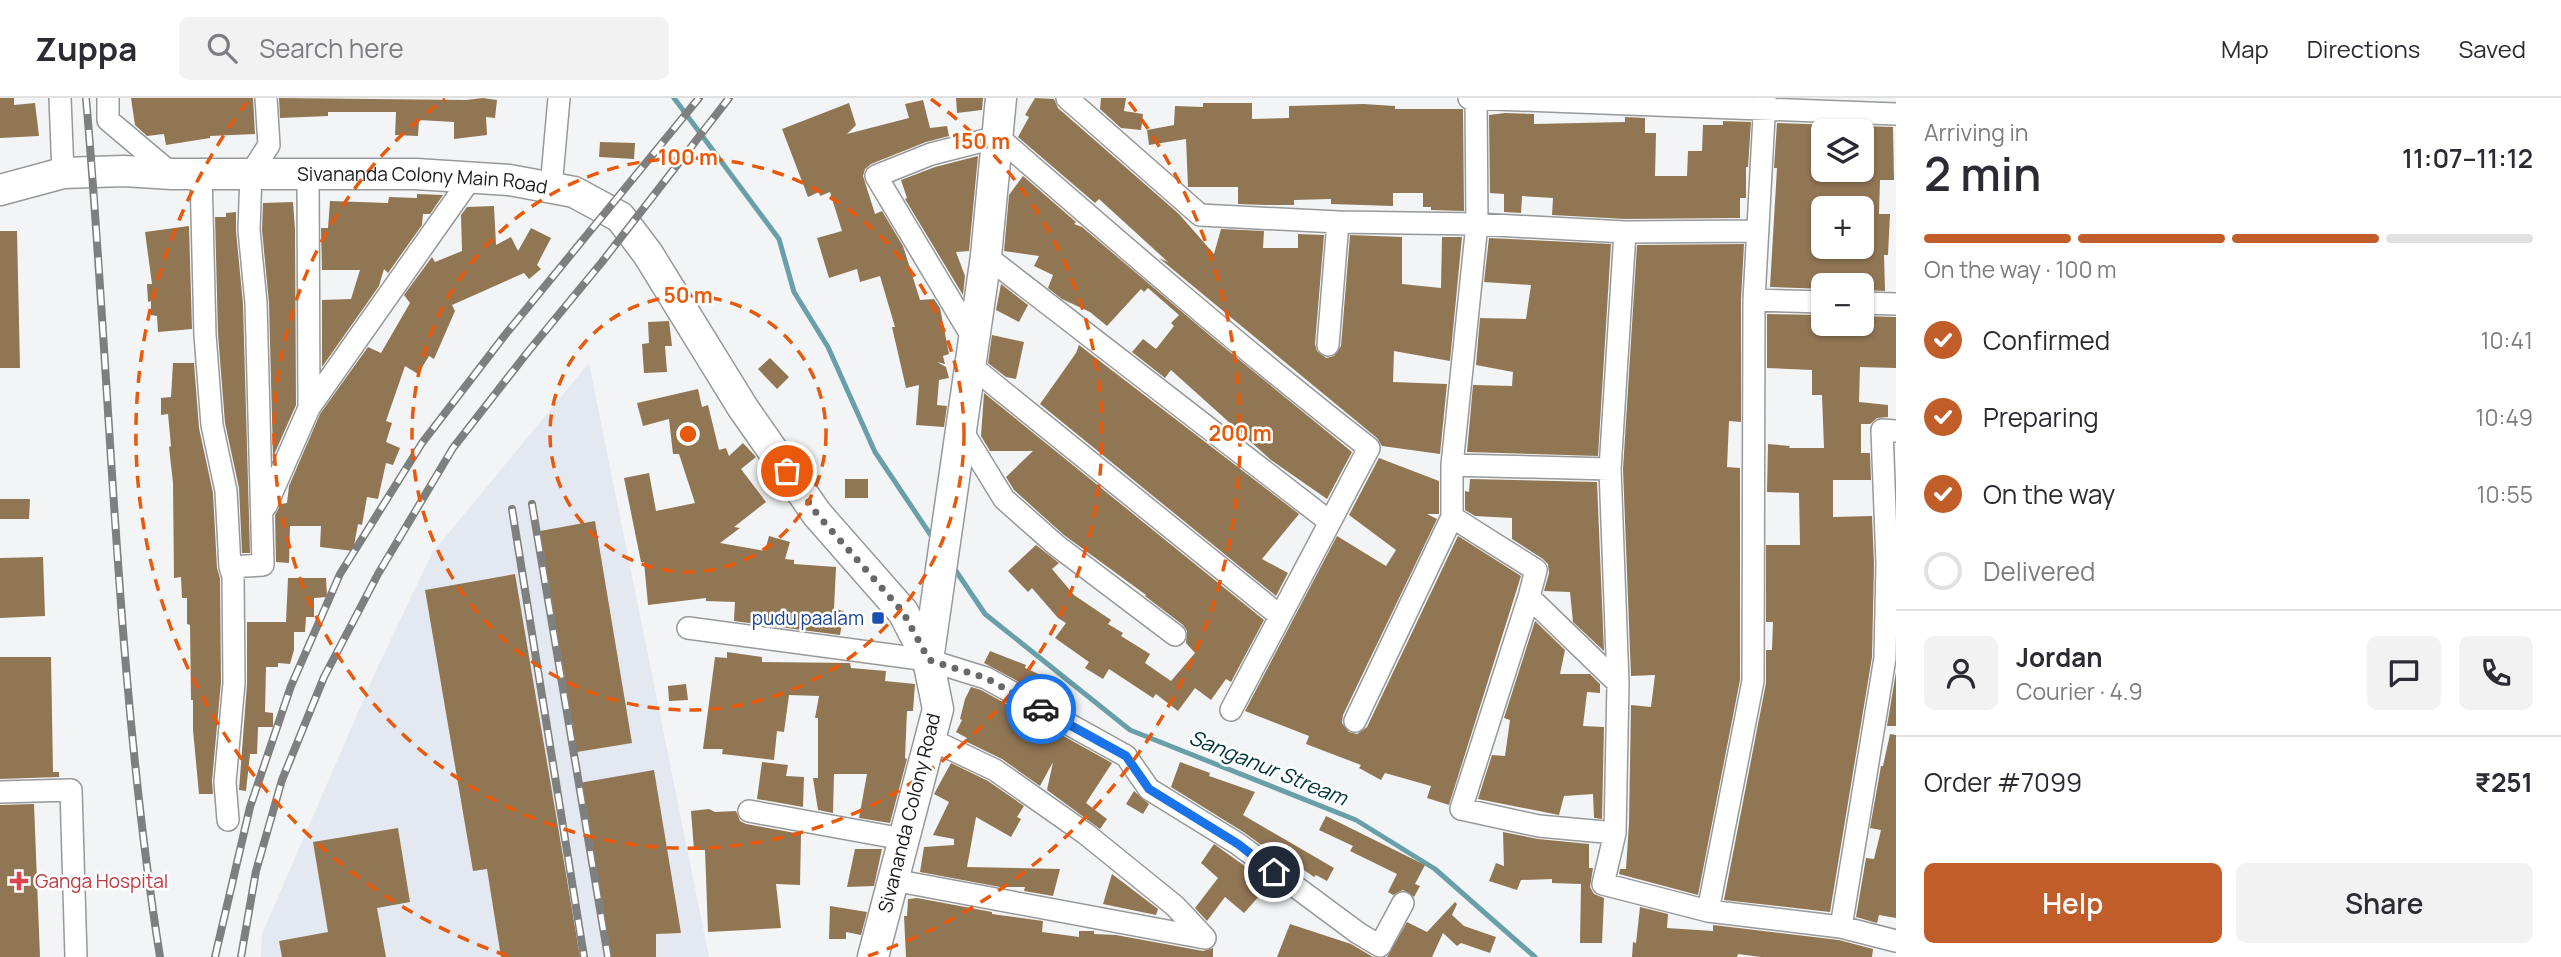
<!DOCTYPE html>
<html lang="en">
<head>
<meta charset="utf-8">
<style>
	:root { --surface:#fff; --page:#f2f2f3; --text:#2b2b33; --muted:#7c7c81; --line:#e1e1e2; --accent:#c15d28 }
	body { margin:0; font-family:Manrope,sans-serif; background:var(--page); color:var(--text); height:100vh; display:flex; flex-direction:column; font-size:26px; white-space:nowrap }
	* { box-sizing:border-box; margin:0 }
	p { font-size:23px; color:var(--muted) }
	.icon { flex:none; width:38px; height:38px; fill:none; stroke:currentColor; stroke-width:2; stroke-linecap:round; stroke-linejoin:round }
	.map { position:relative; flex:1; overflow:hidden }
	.details { display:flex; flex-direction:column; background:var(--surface); width:665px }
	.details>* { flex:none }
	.fabs { position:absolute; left:1811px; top:21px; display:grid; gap:14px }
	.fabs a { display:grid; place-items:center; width:63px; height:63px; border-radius:10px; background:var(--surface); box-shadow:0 2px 5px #0004; font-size:35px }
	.pin { position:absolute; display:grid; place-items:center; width:60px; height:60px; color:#fff; margin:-30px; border:4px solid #fff; border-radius:50%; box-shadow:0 2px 7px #0007 }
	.courier { position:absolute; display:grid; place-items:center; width:70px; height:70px; margin:-35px; border:5px solid #1a73e8; border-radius:50%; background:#fff; color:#222; box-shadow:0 2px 9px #0007 }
	.headline em { font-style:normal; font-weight:600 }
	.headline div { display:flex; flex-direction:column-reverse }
	.headline { display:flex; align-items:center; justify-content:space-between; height:119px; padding:0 28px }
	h1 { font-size:46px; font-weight:600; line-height:52px }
	.bar { display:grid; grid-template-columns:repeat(4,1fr); gap:10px 7px; align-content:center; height:84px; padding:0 28px }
	.bar i { height:9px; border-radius:5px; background:var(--line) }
	.bar .selected { background:var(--accent) }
	.bar p { grid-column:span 4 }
	.line { display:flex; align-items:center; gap:18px; padding:0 28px; border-top:2px solid var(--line) }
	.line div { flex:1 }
	.round { display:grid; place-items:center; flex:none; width:74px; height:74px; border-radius:10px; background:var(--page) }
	ol { padding:0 28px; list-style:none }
	li { display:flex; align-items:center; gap:21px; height:77px }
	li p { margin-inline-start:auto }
	li .icon { padding:7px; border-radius:50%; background:var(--accent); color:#fff; stroke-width:4 }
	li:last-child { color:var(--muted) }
	li i { width:38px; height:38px; border:4px solid var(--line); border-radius:50% }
	.cta { display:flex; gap:14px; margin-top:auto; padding:14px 28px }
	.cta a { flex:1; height:80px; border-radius:10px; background:var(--accent); color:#fff; font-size:28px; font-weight:600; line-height:80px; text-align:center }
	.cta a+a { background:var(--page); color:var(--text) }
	header { display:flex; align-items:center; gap:42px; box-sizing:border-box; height:98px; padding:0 35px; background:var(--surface); border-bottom:2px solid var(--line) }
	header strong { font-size:33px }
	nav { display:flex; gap:38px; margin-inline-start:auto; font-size:24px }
	.search { width:490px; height:63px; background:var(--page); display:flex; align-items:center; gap:18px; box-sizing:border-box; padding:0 24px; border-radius:10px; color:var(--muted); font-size:26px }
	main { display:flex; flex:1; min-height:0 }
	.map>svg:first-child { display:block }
</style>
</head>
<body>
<header>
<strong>Zuppa</strong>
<div class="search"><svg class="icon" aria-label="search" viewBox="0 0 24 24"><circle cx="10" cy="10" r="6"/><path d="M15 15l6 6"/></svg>Search here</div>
<nav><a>Map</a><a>Directions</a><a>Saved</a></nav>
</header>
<main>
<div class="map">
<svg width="1896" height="859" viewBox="0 0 1896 859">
	<rect width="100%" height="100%" fill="#f3f4f5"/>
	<!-- built -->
	<path fill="#e4e9f1" d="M589 265 709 859H261L262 836 375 575 432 455Z"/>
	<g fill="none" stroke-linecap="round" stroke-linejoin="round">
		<!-- stream -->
		<path stroke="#689fa8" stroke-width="5" d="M674 0 779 141 794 194 828 249 875 354 934 442
			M952 467 985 516 1130 632 1356 722 1435 771 1535 859"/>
	</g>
	<!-- building -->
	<path fill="#917654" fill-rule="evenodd" d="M0 0H14V7L35 5 39 38 0 40Z
		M131 0H253L255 36 210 38V40L166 47 164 36 147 38 135 27Z
		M279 0 466 2 483 0 497 2 495 20 486 19 487 37 454 41V24L419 22 418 38 395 37 396 14H328V18L280 20Z
		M956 0H983L982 12 957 15Z
		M1035 0 1054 1 1058 10 1179 116 1214 156 1221 131 1264 133 1263 150H1298V136L1324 137 1315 246 1317 253 1326 260 1334 258 1341 248 1350 137 1402 139V186L1441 190 1442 139H1462L1450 263 1394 253 1393 284 1447 286 1440 356 1382 348 1377 340 1159 160 1168 164 1099 101 1095 105 1018 39 1029 19 1025 17Z
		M1101 0H1126L1124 13 1143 16 1141 32 1121 30 1100 11Z
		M923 2 930 30 947 28 949 38 926 44 871 66 865 71 863 78 875 116 882 113 903 148 920 202 934 201 940 210 949 256 943 258 945 266 937 264 946 269 949 280 939 282 937 307 947 308 944 329 916 327 919 287 906 290 892 229H895L880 178 860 184 857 171 829 180 817 140 842 133 830 94 820 98 819 94 808 99 782 31 849 5 856 27 847 36 909 20 905 6Z
		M1203 5H1252V21L1289 20V8L1363 6 1395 8V11H1463L1464 113 1431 112V109H1423V95H1393V108L1331 106V101L1294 102V107H1265L1238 106V89H1188L1186 41 1149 47 1147 32 1174 27 1175 8 1203 9Z
		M1505 15 1534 16V26L1625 24V19L1645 20V35H1656L1655 78H1687L1688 53H1702L1703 27H1723V23L1751 24 1748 69H1746V100H1740V120L1625 121 1552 117 1553 100 1522 98 1521 115 1504 114V96L1490 95 1489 17Z
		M1777 25 1893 29 1894 82H1880L1879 116H1890L1888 157H1884L1885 193 1862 192V187H1824V191L1770 189 1777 70H1774ZM1823 33H1862V72H1821ZM1824 110H1862V149H1824Z
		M600 44 635 45 634 61 599 59Z
		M978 58 969 153 956 154 965 178 963 197 905 101 907 100 901 82 935 69Z
		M1023 78 1076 124 1074 126 1082 129 1220 246 1352 354 1327 401 1271 362 1171 272 1165 280 1132 254 1143 241 1156 251 1174 228 1171 225 1179 217 1148 190 1144 194 1141 191 1107 228 1090 214 1062 201 1048 190 1053 177 1034 168 1039 158 1004 153 1009 97Z
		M417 96 443 97 430 116H423L422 127 388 175 384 171 379 188 322 269V202L351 201 360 172H322L321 130H328L330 103 388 105 389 99 417 100Z
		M293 104 295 131 296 307 273 359 269 205 262 132 263 105Z
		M494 108 496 147 511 139 518 153 531 130 551 140 537 167 541 171 529 181 524 175 452 207 455 213 434 261 429 258 418 276 405 268 386 323 392 325 386 344 400 350 393 367 386 365 378 401 367 399 362 427 358 426 353 453 320 449 321 428H290L289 465 276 464 275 417 281 406 287 405 289 388 320 316 368 249 381 255 410 205 404 197 432 159 435 164 462 153 461 117 467 109Z
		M236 114V133L243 206 250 455H242L239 390 225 325 218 236 215 119H226V115Z
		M189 128 192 231 158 234 157 218 151 217V203L148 204 147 186H152L145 134Z
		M0 133H17L20 270H0Z
		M1489 140 1611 146 1598 358 1467 354 1473 287 1512 288 1513 274 1476 267 1480 220 1526 221 1531 187 1484 184Z
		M1744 146 1741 202V324L1729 323 1727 369 1740 370V582L1698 797 1619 776 1620 771H1626L1629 725 1631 607 1651 609 1655 577 1631 578 1623 371 1637 147Z
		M1001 186 1028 207 1019 224 996 212Z
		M1767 216 1824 217V226H1862V218L1896 219V270L1860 269 1859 304 1888 307V319L1877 320 1870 326H1861V355H1870L1871 382H1833V419L1872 418 1874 466 1872 559 1830 814 1724 802 1766 585V552H1772L1773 524H1766V447H1800L1799 395 1767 394 1768 346 1790 348 1789 350H1824L1822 297H1812V272L1767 270Z
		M669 223 672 248H665L667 274 644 275 642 246 649 245 648 224Z
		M992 237 1024 244 1016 281 1006 279 988 265Z
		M1079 247 1299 416 1262 461 1288 475 1276 498 1040 306 1076 255Z
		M770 260 789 279 777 291 758 271Z
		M173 265H194L199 330 213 395 217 470 220 480 221 584 212 683 213 696H199L193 632V602H191L190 527 187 526V500H182L181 479 174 480 173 385 169 349 171 348 168 316 161 317V300L171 299Z
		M698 291 702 309 708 307 719 352 726 350 729 358 743 345 756 359 741 371 766 404 734 429 740 430 720 445 765 453 769 438 790 444 785 461 794 462V466L836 469 834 511 844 513 840 537 734 523 735 504 706 503V500L648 507 644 464H641L624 380 649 375 656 413 695 405 679 356H673L669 321 643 328 637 305Z
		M984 295 1264 522 1231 584 1226 581 1211 602 1195 590 1178 613 1156 596 1153 600 1109 571 1103 581 1085 570 1089 564 1055 540 1066 525 1058 520 1032 490 1028 494 1008 473 1036 447 1059 465 1052 471 1074 497 1111 522 1108 526 1123 535 1121 538 1150 556 1145 565 1171 583 1195 555 1186 545 1187 533 1183 527 1145 498 1146 497 1064 437 1014 392 1006 379 1033 353H990L981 338Z
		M1379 360 1439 383V416H1427L1437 421 1343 617 1342 625 1349 634 1357 636 1367 629 1458 438 1521 478 1449 707 1427 700 1431 688 1385 675 1381 682 1359 670 1361 667 1306 646 1309 638 1245 613 1337 438 1386 468 1396 452 1349 417Z
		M845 381H868V400H845Z
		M1470 381 1597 384 1604 553 1573 524 1570 494 1544 493 1549 475 1548 466 1543 461 1512 441V420L1475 418 1465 412V393L1469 394Z
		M0 401H30L29 421H0Z
		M595 423 632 645 577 654 540 433Z
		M43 459 45 518 0 520V460Z
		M515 476 566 776 580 859H501L487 771 473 773 425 492Z
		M288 480H326L327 499 314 500V519H306L305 534H294V552L290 566 278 565V569H266L265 614 273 615V629H258L257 656H250L246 693 239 692 247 586V524H286Z
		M1535 523 1565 552 1560 576H1590L1600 586V595L1587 594 1583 628 1604 629 1602 721 1594 720 1593 696 1564 698 1559 717 1478 701 1492 657 1505 658 1510 622 1504 620Z
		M990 553 1026 567 1025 570 1043 578 1036 593 984 565Z
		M727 554 762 559V564L850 565 851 570 886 573 885 583 915 586 913 613H907L905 660 907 661 890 725 859 720 867 676H834L833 715 818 712 813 680H818V620H815L819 598 789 597 784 634 777 633 774 662 722 656 723 651H703L715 559 727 560Z
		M0 559H51L53 674H59V679L0 681Z
		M1896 574V628H1887Z
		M686 586 688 602 669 603 668 588Z
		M971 589 981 592 1112 665 1086 705 1107 721 1100 731 1047 692 1053 664 1040 688 1002 661 965 643 967 640 956 634 962 622 960 621 965 601Z
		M1890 636 1896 637V820L1879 817 1877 825 1856 819 1866 760 1874 761 1881 732 1870 730 1881 668H1883Z
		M762 664 788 667 786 678 804 679 803 709 757 701Z
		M1180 664 1210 675 1209 678 1255 694 1243 717 1334 770 1327 783 1316 777 1314 779 1274 751 1271 754 1245 735 1171 689Z
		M951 665 988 683 1024 708 1017 719 1021 721 1011 739 976 719 967 769 1060 771 1053 798 1024 793 1025 789H1000L920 774 924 749 954 747V741L933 737 949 704 934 696Z
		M654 672 681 835 656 836V859H609L579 685Z
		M1134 693 1149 706 1143 716 1126 706Z
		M34 706 40 859H0V707Z
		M709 711 715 714 736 713 740 723 746 726 801 736 800 787 776 786 781 830 708 834 705 752H694L691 713Z
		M1326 718 1425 767 1415 786 1420 788 1414 799 1403 792 1393 797 1388 794 1397 776 1350 753 1353 748 1319 732Z
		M398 730 410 804 377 810 386 859H282L279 843 328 834 313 744Z
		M1503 734 1538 741 1589 746V770H1593L1590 789 1594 796 1604 800 1602 845H1580L1581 786 1552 785V781L1521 782 1517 792 1489 783 1496 765 1504 768Z
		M1214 746 1270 786 1244 815 1225 799 1207 823 1195 810 1218 780 1201 765Z
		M855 751H882L874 788 847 789Z
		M1112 776 1158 811 1156 817 1103 806Z
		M917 800 992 814V816L1043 823 1042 834 1079 839V833H1094V836L1116 837 1203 853 1213 850V859H906L904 818H907L908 801Z
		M1455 804 1457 806 1452 817 1464 828 1496 839 1490 855 1461 845 1457 848 1443 835 1432 859H1387L1407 824 1427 834Z
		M830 808 867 814 861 837 846 834V841H829Z
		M1640 809 1668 816 1667 830 1713 833V827L1839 842 1873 851 1872 859H1761L1738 856 1737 859H1632L1633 844 1636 845Z
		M1290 826 1351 846 1373 859H1277Z"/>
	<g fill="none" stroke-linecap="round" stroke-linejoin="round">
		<!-- street casing -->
		<g stroke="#97989a" stroke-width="24">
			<path id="street" d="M60 0 63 75
				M108 0V22L172 76
				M1067 0 1200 117 1338 124 1477 126 1625 134 1758 133
				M1469 0 1896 16
				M201 75 205 237 212 327 226 393 230 469 233 478 234 585 225 684 228 722
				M551 90 559 0
				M1625 134 1610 371 1618 585 1615 735 1603 786 1708 813 1841 829 1896 843
				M986 158 1330 424
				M1754 202 1824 204
				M1862 205 1896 206
				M973 240 876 78 931 56 998 39C1120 145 1242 251 1369 350L1231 612
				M1328 247 1338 124
				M970 267 1280 518
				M309 310 471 80
				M961 331 1004 401 1056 447 1175 537
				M1452 367 1610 371
				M266 408 309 310 308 76
				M1452 419 1536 472 1529 499 1618 585
				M230 469 263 467 256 205 249 132 251 75 269 47 266 0
				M1529 499 1461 711 1539 728 1615 735
				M688 530 928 562 986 580 1126 658 1149 691 1238 746 1358 835 1380 848 1403 805
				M1355 623 1452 419V367L1477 126 1476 0
				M930 641 995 672 1086 736 1175 808 1205 840
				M0 694 71 692 76 859
				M749 713 903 741
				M893 782 1205 840
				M1708 813 1753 583 1754 202 1765 0
				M1841 829 1885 560 1887 466 1882 332 1896 333"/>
		</g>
		<!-- secondary casing -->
		<g stroke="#97989a" stroke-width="33">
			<g id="secondary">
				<path id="s1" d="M0 92 63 75 124 73 172 76H416L509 82 574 94 620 119 648 156 743 310 817 416 903 514 928 562 938 611 873 859"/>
				<path d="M928 562 986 158 1001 0"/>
			</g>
		</g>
		<!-- street -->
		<use href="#street" stroke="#fff" stroke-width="21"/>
		<!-- secondary -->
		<use href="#secondary" stroke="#fff" stroke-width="30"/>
		<!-- rail casing -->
		<g stroke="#7e7f7f" stroke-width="8">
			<path id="rail" d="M86 0C111 286 115 575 160 859
				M532 406 608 859
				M512 411 584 859
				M215 859 250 709 291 588 340 476 422 345 505 237 699 0
				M241 859 256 773 282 682 324 579 378 476 453 350 527 255 602 164 729 0"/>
		</g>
		<!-- rail -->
		<use href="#rail" stroke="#fff" stroke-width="5" stroke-dasharray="16" stroke-linecap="butt"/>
	</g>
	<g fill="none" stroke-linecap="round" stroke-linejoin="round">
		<!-- done -->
		<path stroke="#676868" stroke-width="7" stroke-dasharray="0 12.6" d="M787 373 817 416 903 514 929 562 986 580 1041 611"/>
		<!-- route -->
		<path stroke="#1a73e8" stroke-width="9" d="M1041 611 1126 658 1149 691 1238 746 1274 774"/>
	</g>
	<!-- distance rings -->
	<g fill="none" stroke="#e8590c" stroke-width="3.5" stroke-dasharray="12 9">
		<circle cx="688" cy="336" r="138"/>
		<circle cx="688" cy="336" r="276"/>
		<path d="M931 1A414 414 0 1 1 445 1"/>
		<path d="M508 858A552 552 0 0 1 247 4M1129 4A552 552 0 0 1 868 858"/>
	</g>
	<!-- markers -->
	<rect fill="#1a4fb4" stroke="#fff" stroke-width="2.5" x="871" y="513" width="14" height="14" rx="3.5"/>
	<path fill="#e0444e" stroke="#fff" stroke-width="2.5" d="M15.5 772.5h7v7h7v7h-7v7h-7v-7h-7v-7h7z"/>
	<g text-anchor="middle" stroke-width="5" stroke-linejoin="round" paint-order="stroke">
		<!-- street labels -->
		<g font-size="19" fill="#1b1c1c" stroke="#fff">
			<text dy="7" stroke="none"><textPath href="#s1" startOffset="425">Sivananda Colony Main Road</textPath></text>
			<text transform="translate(909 715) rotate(-76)" y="7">Sivananda Colony Road</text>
		</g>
		<!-- transit labels -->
		<g font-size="19" fill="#164399" stroke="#fff" text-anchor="end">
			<text x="864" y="527">pudu paalam</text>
		</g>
		<!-- health labels -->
		<g font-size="19" fill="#be3a42" stroke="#fff" text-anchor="start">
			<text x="35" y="790">Ganga Hospital</text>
		</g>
		<!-- water labels -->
		<g font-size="21" font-style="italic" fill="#00353c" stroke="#fff">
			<text transform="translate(1268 670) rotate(22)" y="7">Sanganur Stream</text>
		</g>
	</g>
	<circle cx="688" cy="336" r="10" fill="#e8590c" stroke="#fff" stroke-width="3.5"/>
	<g font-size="21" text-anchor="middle" font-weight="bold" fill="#e8590c" stroke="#fff" stroke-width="5" stroke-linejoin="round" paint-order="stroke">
		<text x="981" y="51">150 m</text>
		<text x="688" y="67">100 m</text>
		<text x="688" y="205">50 m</text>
		<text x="1240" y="343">200 m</text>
	</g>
</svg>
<div class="fabs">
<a><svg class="icon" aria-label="layers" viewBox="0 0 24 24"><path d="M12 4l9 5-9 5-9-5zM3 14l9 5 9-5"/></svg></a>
<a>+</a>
<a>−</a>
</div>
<div class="pin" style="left:787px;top:373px;background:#ea580c"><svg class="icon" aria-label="bag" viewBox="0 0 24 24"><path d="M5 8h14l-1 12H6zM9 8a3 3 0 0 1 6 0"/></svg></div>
<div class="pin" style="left:1274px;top:774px;background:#1f2937"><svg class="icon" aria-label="home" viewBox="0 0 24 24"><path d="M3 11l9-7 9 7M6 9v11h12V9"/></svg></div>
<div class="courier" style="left:1041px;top:611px"><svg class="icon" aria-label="car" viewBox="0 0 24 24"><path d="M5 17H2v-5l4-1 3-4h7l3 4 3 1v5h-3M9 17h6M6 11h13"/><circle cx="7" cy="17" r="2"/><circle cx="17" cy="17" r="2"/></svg></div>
</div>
<section class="details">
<div class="headline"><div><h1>2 min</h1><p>Arriving in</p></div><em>11:07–11:12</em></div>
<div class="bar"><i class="selected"></i><i class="selected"></i><i class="selected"></i><i></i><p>On the way · 100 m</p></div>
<ol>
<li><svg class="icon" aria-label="check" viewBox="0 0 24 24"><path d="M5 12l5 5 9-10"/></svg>Confirmed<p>10:41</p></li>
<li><svg class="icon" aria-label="check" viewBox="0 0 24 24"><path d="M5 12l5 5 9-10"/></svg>Preparing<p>10:49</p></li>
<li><svg class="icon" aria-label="check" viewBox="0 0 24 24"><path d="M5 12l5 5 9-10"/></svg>On the way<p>10:55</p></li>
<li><i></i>Delivered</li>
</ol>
<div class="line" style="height:126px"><a class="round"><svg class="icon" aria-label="person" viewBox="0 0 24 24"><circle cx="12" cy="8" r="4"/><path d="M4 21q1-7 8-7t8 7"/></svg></a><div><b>Jordan</b><p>Courier · 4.9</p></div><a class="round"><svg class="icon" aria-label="chat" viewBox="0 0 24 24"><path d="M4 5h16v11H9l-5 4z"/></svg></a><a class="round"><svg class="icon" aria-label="phone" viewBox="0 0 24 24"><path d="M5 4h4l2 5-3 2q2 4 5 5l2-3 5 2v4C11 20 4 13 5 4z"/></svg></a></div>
<div class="line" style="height:91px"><div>Order #7099</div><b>₹251</b></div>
<div class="cta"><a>Help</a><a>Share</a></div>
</section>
</main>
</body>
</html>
